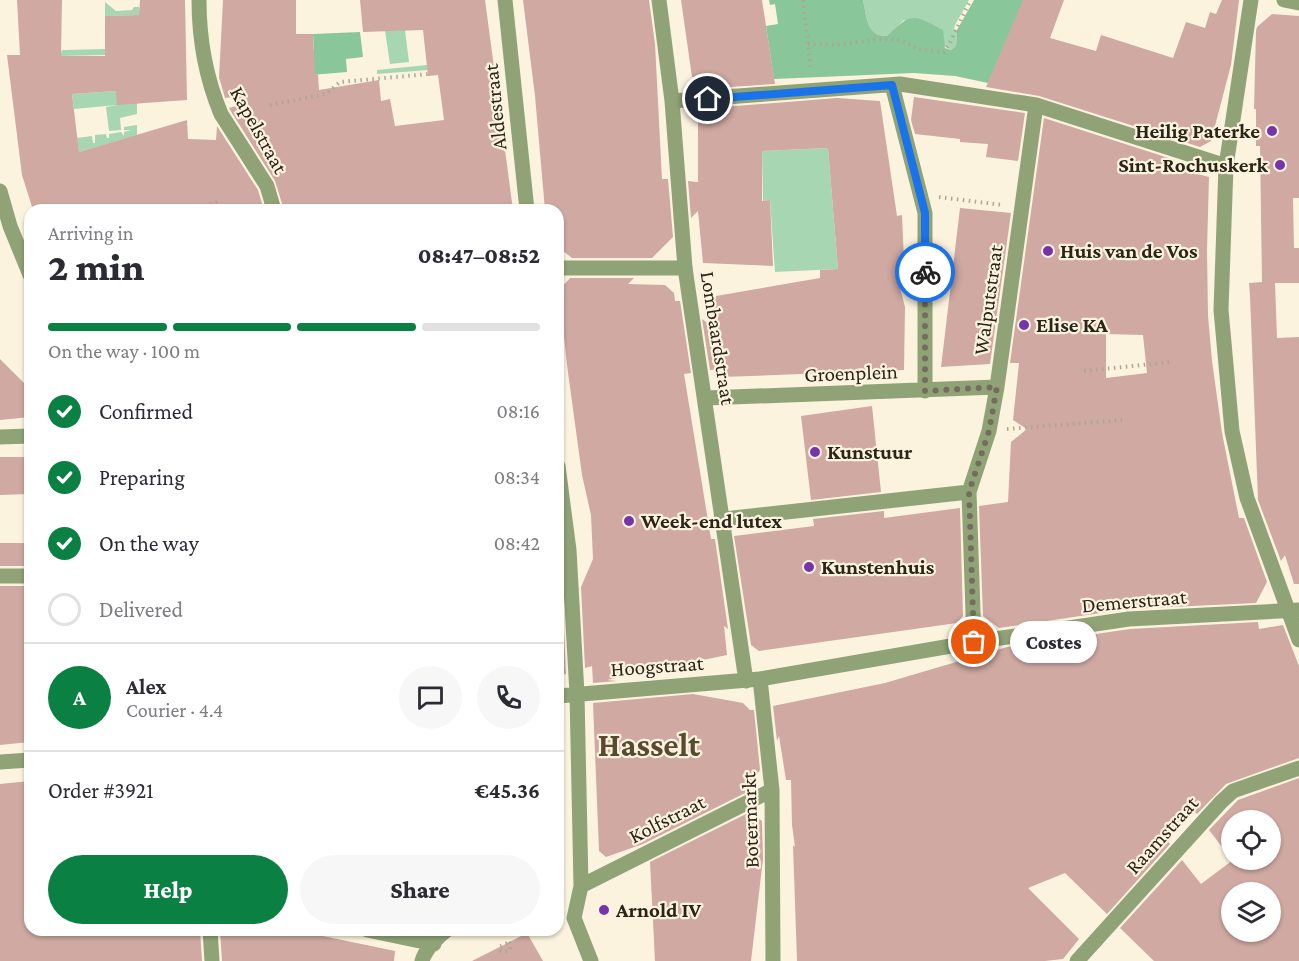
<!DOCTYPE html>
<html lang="en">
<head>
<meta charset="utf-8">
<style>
	:root { --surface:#fff; --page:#f7f7f7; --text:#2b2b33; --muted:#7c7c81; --line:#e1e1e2; --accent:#0b8043 }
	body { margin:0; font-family:"Crimson Pro",serif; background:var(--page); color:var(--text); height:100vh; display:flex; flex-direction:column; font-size:22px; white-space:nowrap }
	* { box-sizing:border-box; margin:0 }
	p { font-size:20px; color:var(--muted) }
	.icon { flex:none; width:33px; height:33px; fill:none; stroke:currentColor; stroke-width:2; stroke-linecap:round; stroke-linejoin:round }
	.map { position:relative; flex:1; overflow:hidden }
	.side { position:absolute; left:24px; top:204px; width:540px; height:732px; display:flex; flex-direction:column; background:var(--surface); border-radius:18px; box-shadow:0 2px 4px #0004 }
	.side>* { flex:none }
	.fabs { position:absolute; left:1221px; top:810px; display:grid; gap:12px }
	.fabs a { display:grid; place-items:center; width:60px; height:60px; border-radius:50%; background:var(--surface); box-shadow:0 2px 4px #0004; font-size:30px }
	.pin { position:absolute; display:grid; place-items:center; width:51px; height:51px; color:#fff; margin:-26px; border:3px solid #fff; border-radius:50%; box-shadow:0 2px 6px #0007 }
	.courier { position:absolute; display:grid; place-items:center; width:60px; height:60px; margin:-30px; border:4px solid #1a73e8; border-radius:50%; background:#fff; color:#222; box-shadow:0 2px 8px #0007 }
	.bubble { position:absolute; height:42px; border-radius:21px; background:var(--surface); box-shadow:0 2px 4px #0004; font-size:20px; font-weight:800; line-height:42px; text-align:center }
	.summary em { font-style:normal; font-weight:800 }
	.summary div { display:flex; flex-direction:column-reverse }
	.summary { display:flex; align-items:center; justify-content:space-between; height:102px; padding:0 24px }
	h1 { font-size:39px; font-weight:800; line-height:45px }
	.bar { display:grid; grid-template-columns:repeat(4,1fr); gap:9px 6px; align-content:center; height:72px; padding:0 24px }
	.bar i { height:8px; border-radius:4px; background:var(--line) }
	.bar .current { background:var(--accent) }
	.bar p { grid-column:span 4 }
	.line { display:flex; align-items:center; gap:15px; padding:0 24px; border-top:2px solid var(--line) }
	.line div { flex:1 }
	.round { display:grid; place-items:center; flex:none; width:63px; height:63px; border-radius:32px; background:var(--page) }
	ol { padding:0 24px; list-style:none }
	li { display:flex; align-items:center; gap:18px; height:66px }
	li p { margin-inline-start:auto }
	li .icon { padding:6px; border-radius:50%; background:var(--accent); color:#fff; stroke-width:4 }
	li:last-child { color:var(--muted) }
	li i { width:33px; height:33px; border:3px solid var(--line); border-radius:50% }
	.cta { display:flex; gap:12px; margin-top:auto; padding:12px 24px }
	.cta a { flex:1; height:69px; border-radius:36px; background:var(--accent); color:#fff; font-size:24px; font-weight:800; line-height:69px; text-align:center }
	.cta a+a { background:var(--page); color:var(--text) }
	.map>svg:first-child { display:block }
</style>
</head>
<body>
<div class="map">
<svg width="1299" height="961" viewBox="0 0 1299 961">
	<rect width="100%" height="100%" fill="#fcf3df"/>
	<!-- green -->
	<path fill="#a7d6b2" d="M863 0H969L955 25 954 29 957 30 956 46 951 50 904 20 887 36C866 36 867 17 863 0Z
		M105 2 116 11 132 10 134 7H139L140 15 105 16Z
		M405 30 409 62 390 64 385 31Z
		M105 49V55L60 56 62 50Z
		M427 65 428 70 377 74V70Z
		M116 91 137 103V114L120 118 121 130 109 131 106 107 117 105 74 109 72 94Z
		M137 125V135L79 152 77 138 92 136 93 143H95V135L106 134 107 138H109V134L121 132 124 136V132L131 130H124V127Z
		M828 148 838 269 775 272 770 200 763 201 762 151Z"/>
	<!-- forest -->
	<path fill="#89c69a" d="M769 0H863C867 17 866 36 887 36 912 11 914 15 943 30L945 48 951 50 956 46 957 30 974 0H1024L988 83 955 76 914 73 774 79 766 26 778 24 775 4 770 5Z
		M360 32 363 57 346 59 347 72 287 77 314 50 313 34Z"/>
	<!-- building -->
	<path fill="#cfa9a2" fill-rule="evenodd" d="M17 0H62L61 56H105V16L139 15 140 0H185L187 100 117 105 116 91 72 94 79 152 187 120 188 139 216 140 217 126 258 190 264 210H150L149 204 130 210H33L22 175 7 55H20Z
		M223 0H296V34H313L315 75 318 74 319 90 379 80 381 101 390 99 395 126 444 120 438 75 428 76 423 30 363 32 360 0H485L513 210H284L275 181 230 110 229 108 236 106 234 97 225 98 221 84 219 78Z
		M523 0H649L655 44 662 179H668L673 237 652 258H572L558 247V210H545L535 96Z
		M681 0H762L775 84 699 89V77H692Z
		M1023 0H1064L1050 38 1096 51 1101 35 1173 58 1186 22 1205 28 1210 12 1216 14 1222 0H1239L1231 65 1211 141 1200 147 1039 96 986 87Z
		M1272 14 1299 16V198H1293L1294 248H1299V283H1275L1277 338 1299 337V584H1294L1285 555 1281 561 1258 500 1250 296 1249 283 1262 282 1260 146H1256V109H1254L1256 31 1257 27Z
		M914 97 1025 113 1018 161 986 157 988 144 960 142V139L915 134 911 120Z
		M837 98 880 101 897 216 902 215 905 283 899 284 905 307 904 370 723 377V369L710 370 702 319 710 325 707 299H716V296L820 278V270L838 269 828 148 762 151V201L770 200 773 266 703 263 698 211 691 218 688 181 698 182V109Z
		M1044 118 1175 160 1164 165 1209 177 1207 250 1208 316 1212 361 1222 433 1239 518H1244L1267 582 1256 603 1128 609 999 628 983 616 979 506 1008 502 1011 442 1027 429 1013 420 1019 363H1010ZM1106 334 1143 335 1147 373 1106 378Z
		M960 208 1011 213 990 364 941 367Z
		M570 278H634L628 284 665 285 674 293 675 301H680L691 373 684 374 711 539H715L728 629 724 626 727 655 607 680 617 681 593 683 592 666 585 668 581 587 593 559 591 515 582 475 567 365 559 290Z
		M0 359 27 386 30 417 0 420Z
		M872 406 881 492 811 500 801 416Z
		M0 457H30V494L0 495Z
		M960 508 963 616 957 623 759 651 751 645 734 536 814 526 813 519 884 511V518Z
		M0 543H30V566H0Z
		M0 586H30V742L0 745Z
		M1258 622 1259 629 1283 625 1299 666V758L1226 784 1197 814 1194 811 1166 839 1170 844 1107 914 1065 873 1028 888 1079 939 1063 959 1045 961H797L793 845 795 847 792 825 791 780H786L779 736 777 741 773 706 885 683 1007 647 1130 629Z
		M564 631 566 674 558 676V645Z
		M693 694 743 703 750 710H754L760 770 745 793 643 844 606 857 599 851 593 703Z
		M1299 778V961H1154L1120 928 1182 860 1201 884 1233 860H1270V820H1232V860L1209 830 1238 800ZM1232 892H1270V932H1232Z
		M30 781V930H200L202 961H0V784Z
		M750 812 762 821 763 859 751 961H655L650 862Z
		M220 930H294L395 951 394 961H222Z
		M527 933 543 961H472Z"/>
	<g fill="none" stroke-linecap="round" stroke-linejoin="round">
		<!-- path -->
		<path stroke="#aea695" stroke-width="4" stroke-dasharray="1.5 4.5" stroke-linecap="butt" d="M803 0 811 71
			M808 44 836 45 884 39 901 40 918 49 944 52C955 36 961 17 971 0
			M270 105 326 94 340 82 429 74
			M939 197 1003 205
			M193 210 220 201
			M1084 371 1171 362
			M1007 429 1123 420
			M509 942 511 946 510 950 504 952 501 951 499 947Z"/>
		<!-- service -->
		<path stroke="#8fa376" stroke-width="15" d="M0 576H30"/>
		<!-- pedestrian -->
		<path stroke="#8fa376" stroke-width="15" d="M685 268 746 681
			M558 466 569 550 577 694 581 886 574 918 591 961
			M760 679 772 790 773 961
			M558 696 760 679 974 642 1129 619 1299 610
			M0 762 30 760
			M581 886 772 790
			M210 930 212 961
			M367 930 434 944
			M422 961C425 950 438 936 447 930
			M1077 961 1221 802 1233 791 1299 768"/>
		<!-- minor -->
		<path stroke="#8fa376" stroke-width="15" d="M199 0C199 39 206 78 221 114L267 186 274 210
			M505 0 527 210
			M1251 0 1226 166 1221 310 1232 431 1247 498 1299 640
			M1284 0 1299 3
			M892 85 925 213V391
			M672 101 900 84 1036 105 1226 166
			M0 191 10 226 30 275
			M558 268H685L672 101 659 0
			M706 398 997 387
			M0 437 30 436
			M724 519 969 492
			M974 642 969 492 989 431 997 387 1036 105"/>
	</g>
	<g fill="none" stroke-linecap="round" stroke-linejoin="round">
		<!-- done -->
		<path stroke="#746d5e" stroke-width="6" stroke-dasharray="0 10.8" d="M925 272V391L997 387 989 431 969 492 974 642"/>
		<!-- route -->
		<path stroke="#1a73e8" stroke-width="8" d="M708 99 892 85 925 213V272"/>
	</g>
	<!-- markers -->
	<g fill="#7634a8" stroke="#fcf3df" stroke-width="2">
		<circle cx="1272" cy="131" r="6"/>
		<circle cx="1280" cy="165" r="6"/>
		<circle cx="1048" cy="251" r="6"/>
		<circle cx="1024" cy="325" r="6"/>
		<circle cx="815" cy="452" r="6"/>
		<circle cx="629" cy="521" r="6"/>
		<circle cx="809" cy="567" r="6"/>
		<circle cx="604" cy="910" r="6"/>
	</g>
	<g text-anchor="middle" stroke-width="4.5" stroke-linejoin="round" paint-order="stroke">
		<!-- street labels -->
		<g font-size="21" fill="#2b2519" stroke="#fcf3df">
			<text transform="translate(495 107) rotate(-96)" y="7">Aldestraat</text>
			<text transform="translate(259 130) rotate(61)" y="7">Kapelstraat</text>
			<text transform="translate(988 300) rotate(-82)" y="7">Walputstraat</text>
			<text transform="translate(718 338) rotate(81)" y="7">Lombaardstraat</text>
			<text transform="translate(851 373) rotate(-2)" y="7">Groenplein</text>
			<text transform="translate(1134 601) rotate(-5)" y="7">Demerstraat</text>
			<text transform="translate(657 666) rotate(-4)" y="7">Hoogstraat</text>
			<text transform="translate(667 819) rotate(-27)" y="7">Kolfstraat</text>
			<text transform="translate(750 820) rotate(-92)" y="7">Botermarkt</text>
			<text transform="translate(1162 835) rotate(-48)" y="7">Raamstraat</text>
		</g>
		<!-- poi labels -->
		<g font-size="21" font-weight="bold" fill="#2b2519" stroke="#fcf3df" text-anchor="start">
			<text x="1260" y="138" text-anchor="end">Heilig Paterke</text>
			<text x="1268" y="172" text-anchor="end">Sint-Rochuskerk</text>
			<text x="1060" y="258">Huis van de Vos</text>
			<text x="1036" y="332">Elise KA</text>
			<text x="827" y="459">Kunstuur</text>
			<text x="641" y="528">Week-end lutex</text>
			<text x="821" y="574">Kunstenhuis</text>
			<text x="616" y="917">Arnold IV</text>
		</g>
		<!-- town labels -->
		<g font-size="33" font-weight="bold" fill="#584a2e" stroke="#fcf3df">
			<text x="649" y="756">Hasselt</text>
		</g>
	</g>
</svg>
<div class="fabs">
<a><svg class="icon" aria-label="locate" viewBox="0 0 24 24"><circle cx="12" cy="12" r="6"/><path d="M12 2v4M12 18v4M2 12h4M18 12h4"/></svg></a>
<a><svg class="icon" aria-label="layers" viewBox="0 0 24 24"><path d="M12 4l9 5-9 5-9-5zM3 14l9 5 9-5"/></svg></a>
</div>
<div class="pin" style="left:974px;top:642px;background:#ea580c"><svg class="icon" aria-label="bag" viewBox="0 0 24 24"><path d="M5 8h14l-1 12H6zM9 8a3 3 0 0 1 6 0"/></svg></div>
<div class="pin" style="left:708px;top:99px;background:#1f2937"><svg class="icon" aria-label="home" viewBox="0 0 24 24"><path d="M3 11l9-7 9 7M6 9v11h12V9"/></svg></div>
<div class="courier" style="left:925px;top:272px"><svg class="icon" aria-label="bike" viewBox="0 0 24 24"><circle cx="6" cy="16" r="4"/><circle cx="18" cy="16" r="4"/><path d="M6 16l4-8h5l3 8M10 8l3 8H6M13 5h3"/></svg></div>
<div class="bubble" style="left:1010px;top:621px;width:87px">Costes</div>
<section class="side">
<div class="summary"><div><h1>2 min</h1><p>Arriving in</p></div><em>08:47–08:52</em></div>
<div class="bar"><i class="current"></i><i class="current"></i><i class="current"></i><i></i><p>On the way · 100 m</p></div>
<ol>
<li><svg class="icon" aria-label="check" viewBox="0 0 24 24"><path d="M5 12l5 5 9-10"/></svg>Confirmed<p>08:16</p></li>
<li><svg class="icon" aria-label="check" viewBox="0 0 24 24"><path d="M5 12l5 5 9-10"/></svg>Preparing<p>08:34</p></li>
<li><svg class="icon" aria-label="check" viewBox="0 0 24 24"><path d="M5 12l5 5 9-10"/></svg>On the way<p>08:42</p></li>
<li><i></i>Delivered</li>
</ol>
<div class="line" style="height:108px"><b class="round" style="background:var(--accent);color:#fff">A</b><div><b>Alex</b><p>Courier · 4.4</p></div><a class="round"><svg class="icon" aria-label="chat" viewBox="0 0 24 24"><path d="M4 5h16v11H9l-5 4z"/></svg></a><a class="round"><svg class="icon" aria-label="phone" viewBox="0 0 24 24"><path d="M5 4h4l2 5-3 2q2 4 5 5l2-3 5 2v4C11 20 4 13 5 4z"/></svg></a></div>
<div class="line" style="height:78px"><div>Order #3921</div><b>€45.36</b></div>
<div class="cta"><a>Help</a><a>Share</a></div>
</section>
</div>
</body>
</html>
